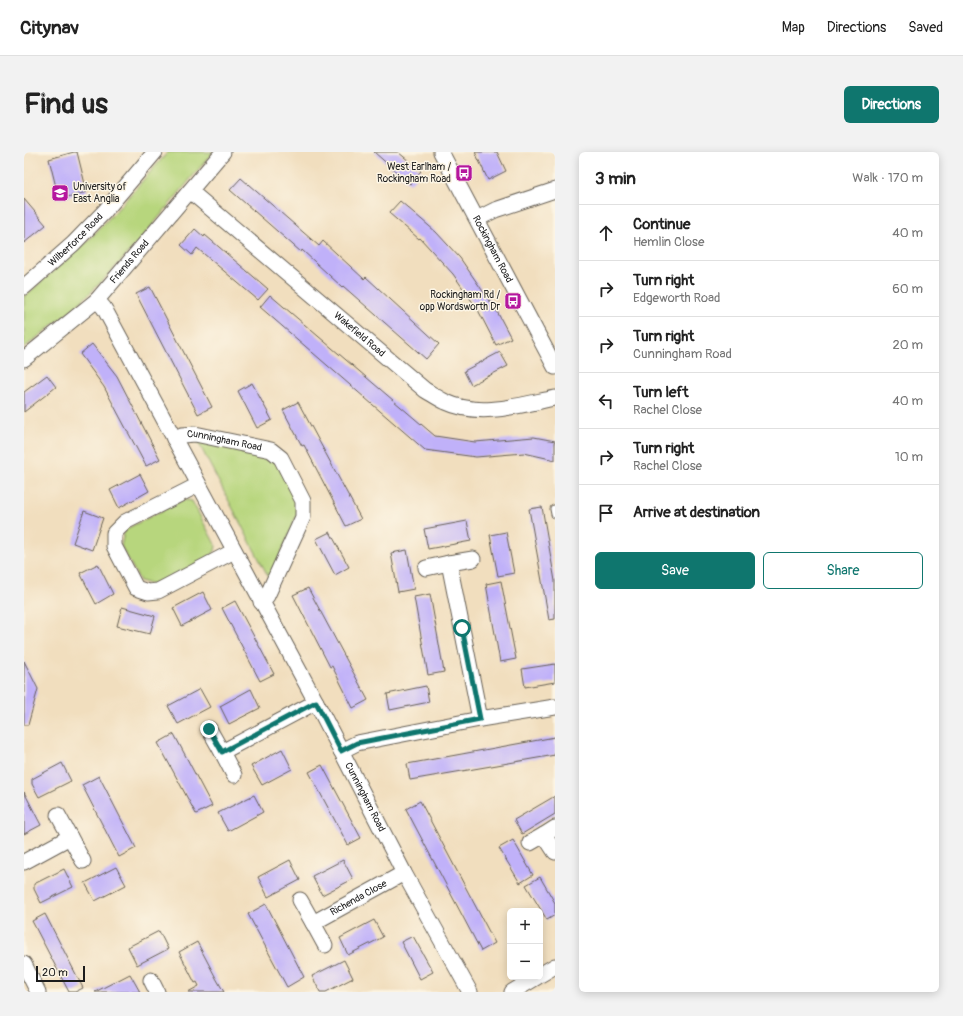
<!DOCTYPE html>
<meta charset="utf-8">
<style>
:root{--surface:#fff;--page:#f2f2f2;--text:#222;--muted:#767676;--line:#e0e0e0;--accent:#0f766e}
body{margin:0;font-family:Pangolin,sans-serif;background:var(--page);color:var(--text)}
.controls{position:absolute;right:12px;bottom:12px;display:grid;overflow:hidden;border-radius:6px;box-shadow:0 2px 10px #0003}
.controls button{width:36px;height:36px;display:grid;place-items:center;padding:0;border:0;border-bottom:1px solid var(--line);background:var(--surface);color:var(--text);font:20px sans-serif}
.scale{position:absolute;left:12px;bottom:10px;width:49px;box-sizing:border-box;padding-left:4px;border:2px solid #1c1c1c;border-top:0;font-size:11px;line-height:14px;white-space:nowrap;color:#1c1c1c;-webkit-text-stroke:3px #fcf5e5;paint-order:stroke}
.stop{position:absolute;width:12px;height:12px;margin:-9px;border:3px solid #0f766e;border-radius:50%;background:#fff}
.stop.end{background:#0f766e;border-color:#fff;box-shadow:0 1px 4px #0008}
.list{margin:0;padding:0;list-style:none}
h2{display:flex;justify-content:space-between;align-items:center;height:52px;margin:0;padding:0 16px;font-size:17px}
h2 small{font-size:13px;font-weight:400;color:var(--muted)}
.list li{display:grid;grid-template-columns:26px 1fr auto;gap:12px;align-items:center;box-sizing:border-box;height:56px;padding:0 16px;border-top:1px solid var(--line)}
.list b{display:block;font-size:15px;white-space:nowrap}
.list p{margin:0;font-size:13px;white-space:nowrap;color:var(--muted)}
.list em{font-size:13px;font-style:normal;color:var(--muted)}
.actions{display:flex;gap:8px;padding:12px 16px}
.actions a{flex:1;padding:9px 0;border:1px solid var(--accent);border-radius:6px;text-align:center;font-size:14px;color:var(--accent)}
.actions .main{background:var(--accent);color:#fff}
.icon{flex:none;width:22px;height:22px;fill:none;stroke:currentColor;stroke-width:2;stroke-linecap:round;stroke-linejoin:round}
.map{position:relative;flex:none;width:531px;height:840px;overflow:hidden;border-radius:6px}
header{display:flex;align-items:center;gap:24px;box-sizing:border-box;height:56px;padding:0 20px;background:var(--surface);border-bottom:1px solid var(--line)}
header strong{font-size:19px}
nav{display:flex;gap:22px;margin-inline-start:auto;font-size:14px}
.intro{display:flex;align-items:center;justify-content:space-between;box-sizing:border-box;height:96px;padding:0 24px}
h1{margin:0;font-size:28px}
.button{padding:10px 18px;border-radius:6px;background:var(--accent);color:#fff;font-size:14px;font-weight:700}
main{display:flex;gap:24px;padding:0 24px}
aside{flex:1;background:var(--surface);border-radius:6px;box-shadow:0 2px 10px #0003}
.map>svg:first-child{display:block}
.green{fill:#b7d67d;stroke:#6a794c}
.building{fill:#c0b1f9}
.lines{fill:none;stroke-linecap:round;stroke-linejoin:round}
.service-casing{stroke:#676055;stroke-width:9}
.minor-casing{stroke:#676055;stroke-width:17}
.service{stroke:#fff;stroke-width:7}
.minor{stroke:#fff;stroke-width:15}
.route{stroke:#0f766e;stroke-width:5}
.labels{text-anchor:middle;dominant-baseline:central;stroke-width:3;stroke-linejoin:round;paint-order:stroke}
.poi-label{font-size:10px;fill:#1c1c1c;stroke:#fcf5e5;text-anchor:end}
.street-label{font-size:10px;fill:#1c1c1c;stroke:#fcf5e5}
</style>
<header>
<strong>Citynav</strong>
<nav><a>Map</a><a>Directions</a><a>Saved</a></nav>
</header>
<div class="intro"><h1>Find us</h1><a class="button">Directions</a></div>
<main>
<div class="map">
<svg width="531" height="840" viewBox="0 0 531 840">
<rect width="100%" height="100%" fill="#fcf5e5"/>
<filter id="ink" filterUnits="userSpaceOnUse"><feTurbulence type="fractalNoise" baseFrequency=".025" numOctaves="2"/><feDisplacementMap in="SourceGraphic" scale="8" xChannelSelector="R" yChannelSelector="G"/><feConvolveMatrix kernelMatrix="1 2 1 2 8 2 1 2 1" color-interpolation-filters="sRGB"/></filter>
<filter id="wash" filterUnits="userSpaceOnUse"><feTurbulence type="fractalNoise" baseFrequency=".012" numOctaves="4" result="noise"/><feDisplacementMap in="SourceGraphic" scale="16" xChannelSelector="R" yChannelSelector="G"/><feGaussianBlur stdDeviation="0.9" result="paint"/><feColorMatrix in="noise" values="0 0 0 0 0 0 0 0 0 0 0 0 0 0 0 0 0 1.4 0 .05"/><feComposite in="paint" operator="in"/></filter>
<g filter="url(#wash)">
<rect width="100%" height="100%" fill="#f1debe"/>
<path class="green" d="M144,0h45c-38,45 -75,93 -117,135 -22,23 -48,41 -72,61v-51l62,-54 29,-31z
M172,286l69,15 10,7 22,41v13l-27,66z
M163,348l5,1 24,45 -1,5 -5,6 -51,26 -6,2 -13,-4 -19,-35 3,-13 4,-5 53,-27z"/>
<g id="blocks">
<path class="building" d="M50,0h3l10,40 -28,7 -10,-40z
M350,0h24l23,19 -11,13z
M451,0h22l9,19 -18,9z
M217,26l78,68 4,-5 41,38 2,-2 73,67 -13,15 -83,-73 -1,1 -40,-37 -1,2 -71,-62z
M0,47l22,26 -22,18z
M376,49l36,31 24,26 31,45 1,-1 19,36 -15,7 -18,-35 -25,-36 -33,-36 -1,1 -30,-26z
M171,77l9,8 1,-2 63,54 -10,11 -61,-52 -5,7 -11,-10z
M126,135l62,120 -14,7 -62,-120z
M246,143l165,141 40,6 59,-5 21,4v19l-31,-7 -48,4 -51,-7 -165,-143z
M68,192l25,32 43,83 -14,7 -42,-79 -24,-33z
M476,200l8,14 -37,19 -7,-14z
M23,223l9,12 -32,25v-20z
M228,231l20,37 -15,8 -19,-37z
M274,250l63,117 -15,7 -42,-81 -2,1 -19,-36z
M116,322l9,17 -30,17 -9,-18z
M518,355l13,74v38l-6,1 -20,-111z
M60,359l19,7 -11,32 -19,-7z
M443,369l4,20 -43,8 -4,-20z
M306,380l19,35 -14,8 -19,-36z
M482,380l8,41 -16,3 -8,-41z
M383,398l7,39 -16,3 -7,-39z
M74,412l15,30 -17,10 -16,-31z
M477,429l15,78 -16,3 -14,-78z
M284,436l60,112 -15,8 -21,-42 -2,1 -37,-72z
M179,440l9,18 -30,16 -9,-18z
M406,442l14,78 -16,3 -14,-78z
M211,449l39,73 -14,7 -38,-73z
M98,455l33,9 -5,18 -33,-8z
M0,509l14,28 -10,36h-4z
M531,512v18l-30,5 -3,-18z
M402,534l3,16 -39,8 -3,-16z
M176,537l10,18 -32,17 -10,-18z
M227,537l9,19 -31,16 -9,-18z
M150,582l38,72 -16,8 -38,-71z
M531,585v18l-145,25 -3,-16z
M258,597l10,20 -30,16 -11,-19z
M38,611l9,18 -32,16 -7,-13v-5z
M298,613l39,73 -13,7 -39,-73z
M75,624l37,72 -17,9 -37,-72z
M0,640l17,33 -17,9z
M230,643l9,17 -35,19 -10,-18z
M531,644v18l-33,20 -8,-14z
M396,649l75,142 -14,8 -75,-142z
M489,688l20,35 -13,8 -21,-35z
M266,708l10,20 -32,17 -10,-20z
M319,708l10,19 -31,16 -10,-19z
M92,715l10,18 -31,16 -10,-18z
M40,717l9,18 -32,16 -7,-14v-5z
M516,725l15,26v12l-8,5 -21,-35z
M242,752l38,73 -17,10 -39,-73z
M21,762l38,74 -8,4h-6l-37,-71z
M350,768l9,17 -35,18 -8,-17z
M135,779l9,18 -31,16 -9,-18z
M389,784l20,36 -13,7 -19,-37z
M173,790l19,36 8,14h-36l11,-6 -2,-4 -2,1 -16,-31z
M320,808l9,18 -27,14h-6l-8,-16z
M106,822l10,18h-45z"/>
</g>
</g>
<g filter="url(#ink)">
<use href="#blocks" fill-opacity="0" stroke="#676055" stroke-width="1"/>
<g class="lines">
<defs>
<path id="service" d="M530,357l1,5"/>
<g id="minor">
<path id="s1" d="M417,0l114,215"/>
<path id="s2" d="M166,39l235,199c7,4 14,9 21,12 34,16 74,3 109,-4"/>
<path d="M453,67l18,-9 60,-20"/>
<path id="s3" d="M0,135l49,-43 31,-32 51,-60"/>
<path id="s4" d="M73,148l7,8 212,394 88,171 66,119"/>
<path id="s5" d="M0,207l73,-59 126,-148"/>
<path id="s6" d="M150,287l8,-4 13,-1 76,16 10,8 22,43v16l-36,79 -6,6"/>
<path d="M174,333l-73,37 -11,11v13l22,42 12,4 10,-1 76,-40"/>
<path d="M449,407l-24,4 31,156"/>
<path d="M402,416l23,-5"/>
<path d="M185,577l13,23"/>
<path d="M317,599l16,-8 123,-24 75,-12"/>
<path d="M210,623l-12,-23 94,-50"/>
<path d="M34,663l12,22"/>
<path d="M531,676l-11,7 11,17"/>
<path d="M506,691l14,-8"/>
<path d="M0,710l46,-25 13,24"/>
<path d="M276,748l13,23"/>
<path id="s7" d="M301,793l-12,-22 91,-50"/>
<path d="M0,812l14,28"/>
<path d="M516,823l15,-9"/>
<path d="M127,828l6,12"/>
<path d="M488,840l25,-15"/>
</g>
</defs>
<use href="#service" class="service-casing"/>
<use href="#minor" class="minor-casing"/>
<use href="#service" class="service"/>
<use href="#minor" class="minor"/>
</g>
</g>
<g class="lines" filter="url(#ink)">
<path class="route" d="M185,577l13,23 94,-50 25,49 16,-8 123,-24 -18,-91"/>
</g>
<defs>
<symbol id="bus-square" viewBox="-11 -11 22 22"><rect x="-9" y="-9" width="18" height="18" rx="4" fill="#b5179e" stroke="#fcf5e5"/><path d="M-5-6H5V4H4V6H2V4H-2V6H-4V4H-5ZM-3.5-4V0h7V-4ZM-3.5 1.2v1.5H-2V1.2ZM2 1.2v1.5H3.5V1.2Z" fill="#fff"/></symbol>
<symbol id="university-square" viewBox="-11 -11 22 22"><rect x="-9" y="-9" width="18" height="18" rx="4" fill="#b5179e" stroke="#fcf5e5"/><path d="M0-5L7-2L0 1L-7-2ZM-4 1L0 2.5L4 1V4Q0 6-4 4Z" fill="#fff"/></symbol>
</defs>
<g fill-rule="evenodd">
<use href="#bus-square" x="430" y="11" width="20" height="20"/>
<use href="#university-square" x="26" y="31" width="20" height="20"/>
<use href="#bus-square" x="479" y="139" width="20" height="20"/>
</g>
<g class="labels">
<g class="poi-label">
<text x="427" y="15">West Earlham /<tspan x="427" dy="12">Rockingham Road</tspan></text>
<text x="49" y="35" text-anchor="start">University of<tspan x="49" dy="12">East Anglia</tspan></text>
<text x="476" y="143">Rockingham Rd /<tspan x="476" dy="12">opp Wordsworth Dr</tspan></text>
</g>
<g class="street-label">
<text stroke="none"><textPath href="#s3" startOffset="70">Wilberforce Road</textPath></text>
<text stroke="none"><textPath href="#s1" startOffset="110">Rockingham Road</textPath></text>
<text stroke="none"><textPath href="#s5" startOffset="144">Friends Road</textPath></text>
<text stroke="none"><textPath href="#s2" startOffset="222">Wakefield Road</textPath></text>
<text stroke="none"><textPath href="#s6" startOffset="52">Cunningham Road</textPath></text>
<text stroke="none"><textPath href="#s4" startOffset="565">Cunningham Road</textPath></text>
<text stroke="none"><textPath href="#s7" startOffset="77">Richenda Close</textPath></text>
</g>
</g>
</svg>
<div class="controls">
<button>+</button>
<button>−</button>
</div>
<div class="scale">20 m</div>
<div class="stop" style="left:438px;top:476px"></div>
<div class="stop end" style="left:185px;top:577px"></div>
</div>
<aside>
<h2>3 min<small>Walk · 170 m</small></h2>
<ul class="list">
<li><svg class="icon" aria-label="ahead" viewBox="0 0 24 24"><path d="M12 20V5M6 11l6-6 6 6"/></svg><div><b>Continue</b><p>Hemlin Close</p></div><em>40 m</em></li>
<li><svg class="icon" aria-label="right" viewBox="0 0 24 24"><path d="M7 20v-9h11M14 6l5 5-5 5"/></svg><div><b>Turn right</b><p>Edgeworth Road</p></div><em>60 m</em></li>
<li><svg class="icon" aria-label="right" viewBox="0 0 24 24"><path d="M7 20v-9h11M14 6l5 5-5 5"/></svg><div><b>Turn right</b><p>Cunningham Road</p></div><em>20 m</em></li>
<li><svg class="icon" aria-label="left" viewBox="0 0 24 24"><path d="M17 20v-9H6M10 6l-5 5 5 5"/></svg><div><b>Turn left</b><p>Rachel Close</p></div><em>40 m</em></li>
<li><svg class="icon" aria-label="right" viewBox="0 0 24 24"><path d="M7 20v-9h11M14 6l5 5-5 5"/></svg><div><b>Turn right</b><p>Rachel Close</p></div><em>10 m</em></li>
<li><svg class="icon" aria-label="arrive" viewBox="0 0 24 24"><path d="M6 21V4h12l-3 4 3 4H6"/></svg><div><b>Arrive at destination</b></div></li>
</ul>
<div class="actions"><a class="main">Save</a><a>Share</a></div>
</aside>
</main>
